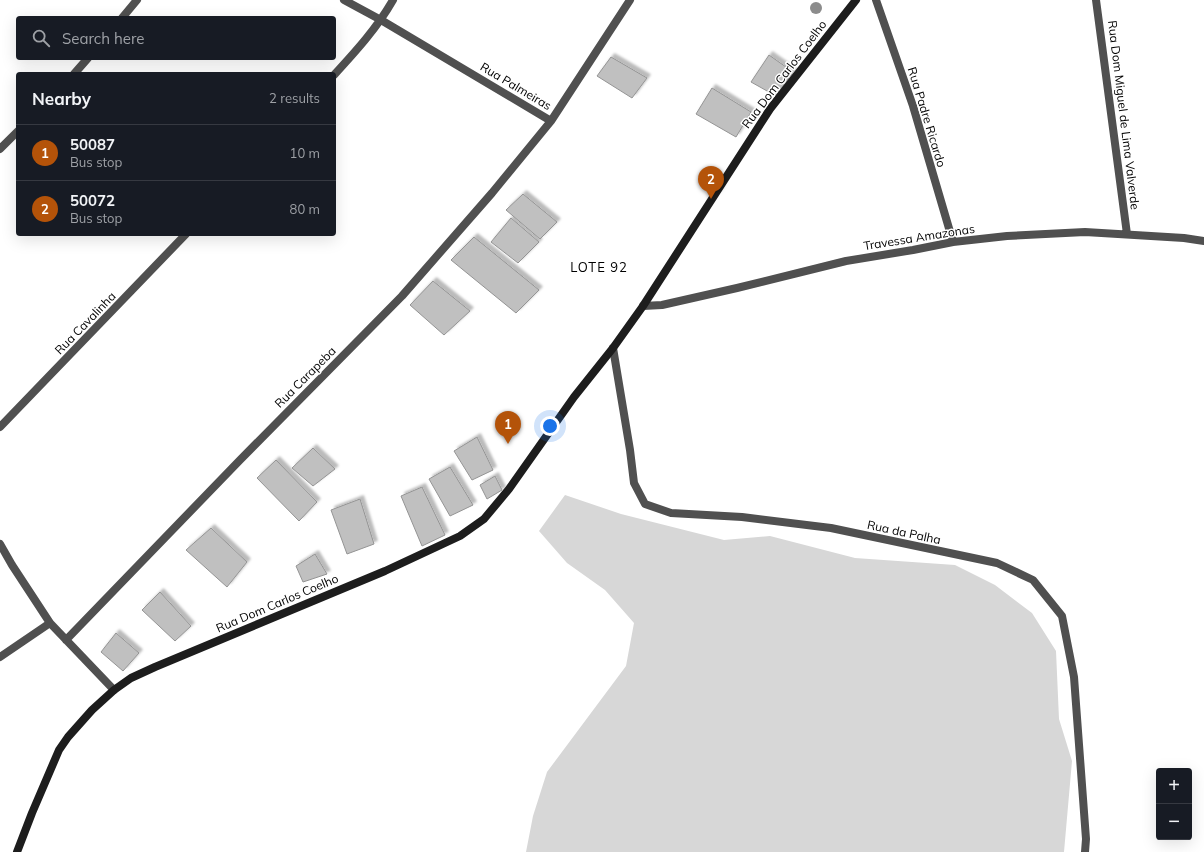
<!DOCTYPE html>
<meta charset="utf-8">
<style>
:root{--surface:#171b24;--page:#242831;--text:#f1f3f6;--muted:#9ea1a6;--line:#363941;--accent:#b45309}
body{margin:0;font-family:Mulish,sans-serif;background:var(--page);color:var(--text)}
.controls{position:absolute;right:12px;bottom:12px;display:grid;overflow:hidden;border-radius:4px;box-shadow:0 4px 16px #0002}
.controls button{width:36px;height:36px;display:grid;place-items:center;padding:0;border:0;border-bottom:1px solid var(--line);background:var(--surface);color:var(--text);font:20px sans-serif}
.you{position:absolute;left:550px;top:426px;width:14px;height:14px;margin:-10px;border:3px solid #fff;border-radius:50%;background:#1a73e8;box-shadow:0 0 0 6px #1a73e833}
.badge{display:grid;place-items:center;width:26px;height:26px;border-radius:50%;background:var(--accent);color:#fff;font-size:13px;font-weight:700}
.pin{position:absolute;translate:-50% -33px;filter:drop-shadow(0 1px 2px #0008)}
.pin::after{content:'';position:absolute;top:21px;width:14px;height:12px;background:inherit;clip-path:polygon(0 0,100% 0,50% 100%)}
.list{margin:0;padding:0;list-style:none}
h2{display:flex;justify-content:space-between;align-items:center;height:52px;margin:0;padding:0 16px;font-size:17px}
h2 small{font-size:13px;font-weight:400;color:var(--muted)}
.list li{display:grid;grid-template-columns:26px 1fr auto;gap:12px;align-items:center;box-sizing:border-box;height:56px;padding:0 16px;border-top:1px solid var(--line)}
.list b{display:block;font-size:15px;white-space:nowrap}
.list p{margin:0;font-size:13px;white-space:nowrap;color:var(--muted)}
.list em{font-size:13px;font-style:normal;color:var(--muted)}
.icon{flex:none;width:22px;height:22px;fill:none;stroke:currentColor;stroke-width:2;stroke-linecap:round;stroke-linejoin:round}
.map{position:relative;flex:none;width:1204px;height:852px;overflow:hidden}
.search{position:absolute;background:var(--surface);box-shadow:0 4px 16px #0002;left:16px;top:16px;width:320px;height:44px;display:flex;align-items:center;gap:10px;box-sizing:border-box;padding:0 14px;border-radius:4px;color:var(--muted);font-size:15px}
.panel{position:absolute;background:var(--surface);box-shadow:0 4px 16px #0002;left:16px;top:72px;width:320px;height:164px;border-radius:4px}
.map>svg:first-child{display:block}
.green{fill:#d7d7d7}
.building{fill:#c0c0c0;stroke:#949494;filter:url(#shadow)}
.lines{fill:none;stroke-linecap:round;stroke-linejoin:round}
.street{stroke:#505050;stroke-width:8}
.secondary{stroke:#1d1d1d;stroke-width:8}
.tree{fill:#8c8c8c}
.labels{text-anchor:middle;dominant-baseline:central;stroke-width:3;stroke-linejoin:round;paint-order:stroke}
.street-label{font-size:12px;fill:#000;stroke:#fff}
.neighbourhood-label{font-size:13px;letter-spacing:1px;fill:#000;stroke:#fff}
</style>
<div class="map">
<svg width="1204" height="852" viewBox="0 0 1204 852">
<defs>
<filter id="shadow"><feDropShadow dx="3.5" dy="-3.5" stdDeviation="1" flood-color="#0004"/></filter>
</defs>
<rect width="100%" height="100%" fill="#fff"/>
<path class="green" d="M565,495l56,19 103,26 46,-4 85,22 100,7 40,20 37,28 24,38 3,68 13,42 -8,91h-538l7,-36 14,-44 79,-106 8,-43 -29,-33 -38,-27 -28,-32z"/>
<path class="building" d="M769,55l24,17 -17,24 -25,-14z
M611,57l36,21 -15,20 -35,-22z
M712,88l39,24 -15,25 -40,-23z
M523,194l34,28 -17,17 -34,-29z
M511,218l28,24 -21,21 -27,-21z
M474,237l65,53 -23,23 -65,-53z
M433,281l37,30 -26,24 -34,-30z
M477,437l16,33 -21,10 -18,-29z
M313,448l22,21 -22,17 -21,-18z
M276,460l41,42 -18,19 -42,-43z
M450,467l23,38 -23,11 -21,-37z
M495,476l7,14 -15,9 -7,-14z
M422,487l23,48 -23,11 -21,-50z
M360,499l14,45 -27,10 -16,-44z
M211,528l36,34 -20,25 -41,-37z
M315,554l12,20 -24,8 -7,-16z
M160,592l31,34 -16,15 -33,-31z
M116,633l23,20 -16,18 -22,-19z"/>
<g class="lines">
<path class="street" d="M344,0l37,20 170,101 79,-121
M876,0l37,106 40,136
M1096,0l31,234
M122,18l15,-18
M74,74l14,-16
M334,75c22,-24 43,-47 59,-75
M0,149l18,-18
M643,306l19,-1 75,-17 109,-27 67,-11 40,-8 54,-6 78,-4 99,6 20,3
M613,348l17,102 4,33 11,21 26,9 71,4 89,11 166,35 36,17 29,36 12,61 12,162 -1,13
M0,427l186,-193
M0,544l12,21 38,58 64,67
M66,640l174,-180 162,-164 90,-103 59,-72
M0,657l50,-34"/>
<path class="secondary" d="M17,852l15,-39 27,-63 9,-13 24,-27 22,-20 17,-12 24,-11 230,-96 75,-35 24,-17 25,-30 65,-92 39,-49 30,-42 127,-197 86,-109"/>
</g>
<circle class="tree" cx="816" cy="8" r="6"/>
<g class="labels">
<g class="street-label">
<text transform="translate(784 74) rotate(-53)">Rua Dom Carlos Coelho</text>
<text transform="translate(516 86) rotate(31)">Rua Palmeiras</text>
<text transform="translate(1124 115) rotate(83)">Rua Dom Miguel de Lima Valverde</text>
<text transform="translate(927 117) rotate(73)">Rua Padre Ricardo</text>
<text transform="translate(919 237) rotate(-9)">Travessa Amazonas</text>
<text transform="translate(85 323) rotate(-46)">Rua Cavalinha</text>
<text transform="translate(305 377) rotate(-45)">Rua Carapeba</text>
<text transform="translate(904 532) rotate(12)">Rua da Palha</text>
<text transform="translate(277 603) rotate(-23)">Rua Dom Carlos Coelho</text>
</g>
<g class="neighbourhood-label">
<text x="599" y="267">LOTE 92</text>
</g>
</g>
</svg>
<div class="controls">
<button>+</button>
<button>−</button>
</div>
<div class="you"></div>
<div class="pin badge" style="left:508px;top:444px">1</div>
<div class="pin badge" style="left:711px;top:199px">2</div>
<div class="search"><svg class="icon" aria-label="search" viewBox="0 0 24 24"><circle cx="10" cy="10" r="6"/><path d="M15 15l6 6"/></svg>Search here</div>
<section class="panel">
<h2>Nearby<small>2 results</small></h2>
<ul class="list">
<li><span class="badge">1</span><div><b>50087</b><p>Bus stop</p></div><em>10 m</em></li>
<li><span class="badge">2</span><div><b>50072</b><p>Bus stop</p></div><em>80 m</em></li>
</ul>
</section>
</div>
